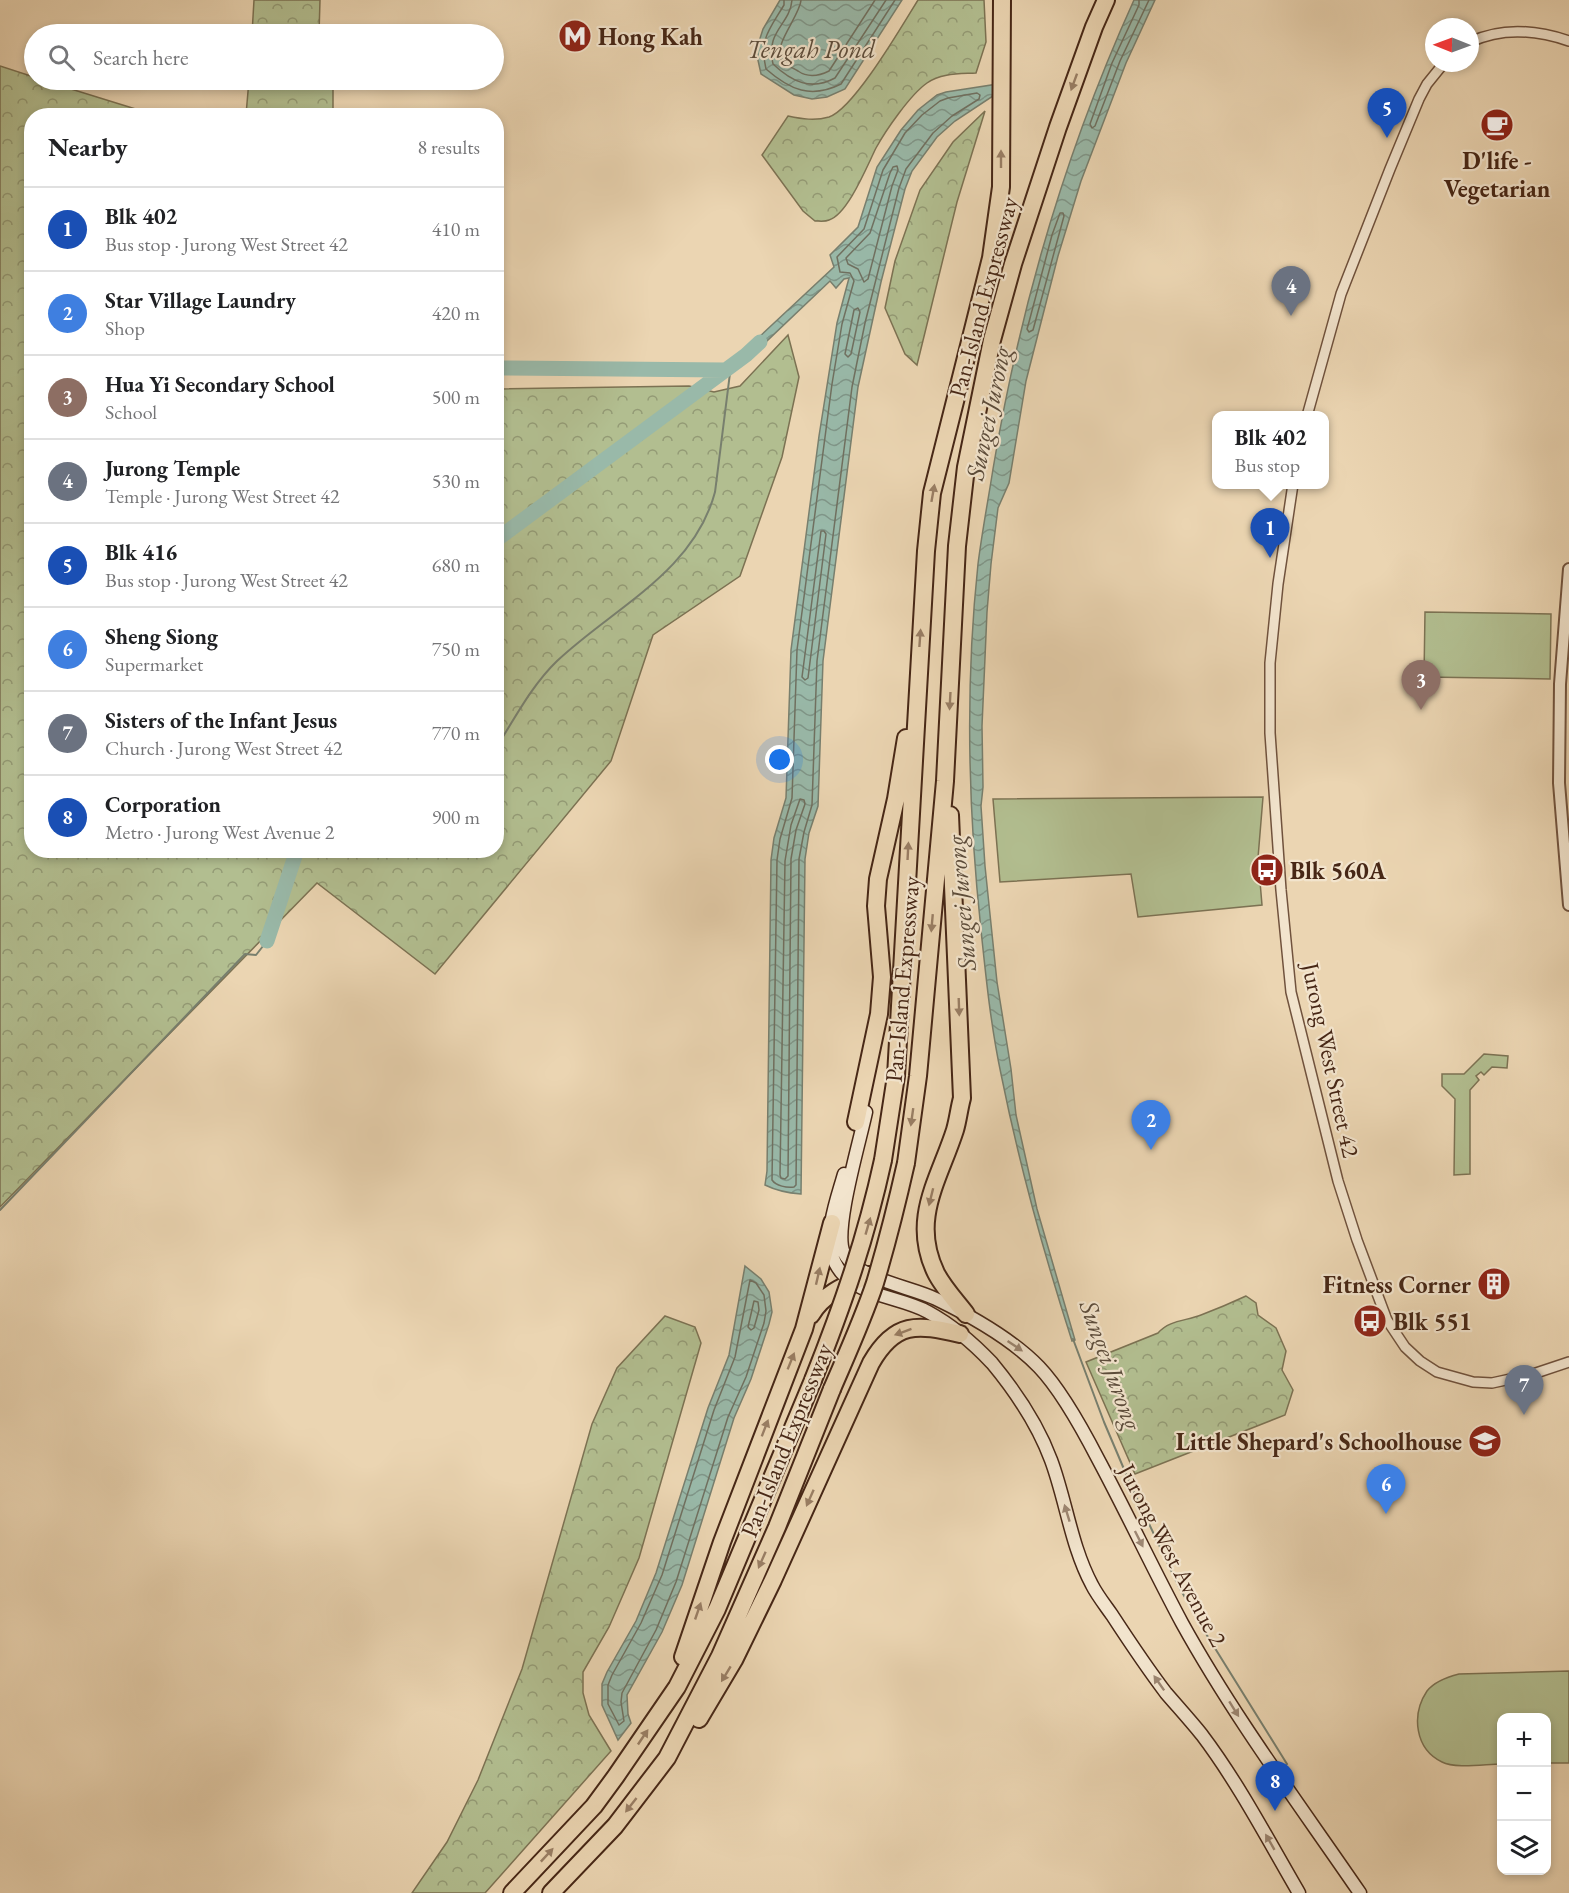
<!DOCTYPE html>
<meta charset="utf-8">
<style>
:root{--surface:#fff;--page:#f6f6f6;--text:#202124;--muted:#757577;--line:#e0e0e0;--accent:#0f766e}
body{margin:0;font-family:"EB Garamond",serif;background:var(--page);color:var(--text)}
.controls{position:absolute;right:18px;bottom:18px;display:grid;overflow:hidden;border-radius:12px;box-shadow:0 3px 9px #0003}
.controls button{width:54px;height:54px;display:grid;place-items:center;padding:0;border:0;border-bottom:2px solid var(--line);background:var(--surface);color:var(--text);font:30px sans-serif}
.compass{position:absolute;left:1425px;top:18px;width:54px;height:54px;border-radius:50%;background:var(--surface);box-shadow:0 3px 9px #0003;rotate:271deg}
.you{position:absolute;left:780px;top:760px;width:21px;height:21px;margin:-15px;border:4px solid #fff;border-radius:50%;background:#1a73e8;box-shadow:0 0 0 9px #1a73e833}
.badge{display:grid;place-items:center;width:39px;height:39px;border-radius:50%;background:var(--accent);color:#fff;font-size:20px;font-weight:700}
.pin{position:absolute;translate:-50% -50px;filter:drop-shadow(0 2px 3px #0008)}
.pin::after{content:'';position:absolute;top:32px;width:21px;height:18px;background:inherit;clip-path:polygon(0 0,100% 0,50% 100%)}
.popup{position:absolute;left:1212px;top:411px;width:117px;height:78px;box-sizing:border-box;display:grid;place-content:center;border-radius:12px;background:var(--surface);filter:drop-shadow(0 2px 4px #0005);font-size:20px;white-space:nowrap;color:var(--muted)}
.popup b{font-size:22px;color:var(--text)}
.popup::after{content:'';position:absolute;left:50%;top:100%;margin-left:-12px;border:12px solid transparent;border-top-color:var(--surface)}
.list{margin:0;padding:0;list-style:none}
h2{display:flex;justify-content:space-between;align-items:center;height:78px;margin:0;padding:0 24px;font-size:26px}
h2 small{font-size:20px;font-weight:400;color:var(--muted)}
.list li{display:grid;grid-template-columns:39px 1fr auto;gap:18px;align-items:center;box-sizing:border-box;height:84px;padding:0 24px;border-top:2px solid var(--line)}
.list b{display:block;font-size:22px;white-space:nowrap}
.list p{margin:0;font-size:20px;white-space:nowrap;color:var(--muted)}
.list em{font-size:20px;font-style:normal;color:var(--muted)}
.icon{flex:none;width:33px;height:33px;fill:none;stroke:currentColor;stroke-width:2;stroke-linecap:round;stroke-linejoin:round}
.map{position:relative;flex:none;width:1569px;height:1893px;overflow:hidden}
.search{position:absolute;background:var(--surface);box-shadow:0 3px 9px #0003;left:24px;top:24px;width:480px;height:66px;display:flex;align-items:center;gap:15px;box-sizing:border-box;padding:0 21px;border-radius:33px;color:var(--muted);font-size:22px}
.panel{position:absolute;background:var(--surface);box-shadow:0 3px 9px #0003;left:24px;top:108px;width:480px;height:750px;border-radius:24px}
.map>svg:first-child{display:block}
.grass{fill:#b2be90;stroke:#7c7253;stroke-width:1.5}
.forest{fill:url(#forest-crowns);stroke:#7c7253;stroke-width:1.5}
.water{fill:url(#water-waves);stroke:#787f6e;stroke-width:1.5}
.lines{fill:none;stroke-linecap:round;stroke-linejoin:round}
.shore{stroke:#707060;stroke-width:1.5}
.stream{stroke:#787f6e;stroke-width:2}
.river{stroke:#99b9a9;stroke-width:15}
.minor-casing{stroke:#70523d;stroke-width:12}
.tertiary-casing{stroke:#70523d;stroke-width:14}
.secondary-casing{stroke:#472716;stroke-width:15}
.motorway-casing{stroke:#472716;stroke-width:20}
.minor{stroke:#f2e4cd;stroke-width:9}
.tertiary{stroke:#f2e4cd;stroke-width:10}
.secondary{stroke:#f2e4cd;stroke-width:12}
.motorway{stroke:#ebd5b2;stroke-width:16}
.motorway-bridge-casing{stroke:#472716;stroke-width:20;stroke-linecap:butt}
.motorway-bridge{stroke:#ebd5b2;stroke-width:16}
.oneway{fill:#997e64}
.oneway2{fill:#9c8672}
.labels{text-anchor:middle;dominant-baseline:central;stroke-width:4.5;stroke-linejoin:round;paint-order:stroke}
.poi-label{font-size:24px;font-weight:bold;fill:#472716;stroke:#f2e4cd;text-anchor:start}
.street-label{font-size:24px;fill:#472716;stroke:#f2e4cd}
.water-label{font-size:26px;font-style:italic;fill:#5c4c3b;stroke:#f2e4cd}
</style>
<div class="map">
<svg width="1569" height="1893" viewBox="0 0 1569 1893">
<defs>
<pattern id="forest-crowns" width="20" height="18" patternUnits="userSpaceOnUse" patternTransform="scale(1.5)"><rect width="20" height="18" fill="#b2be90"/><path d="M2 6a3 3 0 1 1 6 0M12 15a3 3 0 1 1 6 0" fill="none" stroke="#939a75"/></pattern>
<pattern id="water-waves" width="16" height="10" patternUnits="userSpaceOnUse" patternTransform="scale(1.5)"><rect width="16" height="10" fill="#99b9a9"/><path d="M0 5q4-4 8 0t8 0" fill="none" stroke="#7f9689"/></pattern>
</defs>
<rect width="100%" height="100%" fill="#ebd5b2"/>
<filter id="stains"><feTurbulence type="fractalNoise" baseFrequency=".00333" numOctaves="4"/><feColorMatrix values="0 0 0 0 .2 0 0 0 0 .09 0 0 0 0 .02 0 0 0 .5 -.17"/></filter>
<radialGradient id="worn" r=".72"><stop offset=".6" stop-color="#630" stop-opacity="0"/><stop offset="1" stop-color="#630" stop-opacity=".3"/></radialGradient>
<path class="grass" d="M1425,612l126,2 -1,65 -126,-2z
M1263,797l-5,61 4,47 -124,12 -7,-43 -131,8 -7,-83z
M1484,1054l24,2 -1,12 -15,-1 -8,8 -3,-3 -5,4 3,4 -9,10v84l-16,1 1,-76 -13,-13v-12h22z
M1569,1671v92h-22l-1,-45h-44l-1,46c-15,0 -46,5 -59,-2 -27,-13 -31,-47 -15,-71 8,-10 20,-14 32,-17z"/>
<path class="forest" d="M254,0h66l-1,34h-67z
M918,0h66l2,42 -10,31c-17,1 -35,0 -49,10 -17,12 -41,47 -51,65 -9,18 -28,66 -47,72 -4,2 -10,1 -14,1l-12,-10 -41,-56 26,-39c14,3 27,5 41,1 25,-8 74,-93 89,-117z
M0,66l34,11v3h8l113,35 -123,1v734h464l1,-461 192,-3 25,6 26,-6 48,-51 11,42 -17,80 -42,119 -87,59 -42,126 -176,213 -118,-91 -317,324z
M249,80h84v35h-87z
M985,111l-28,91 -40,163 -12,-11 -20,-46 10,-47 25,-71 33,-48z
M1246,1296l10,7 2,12 18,13 10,23 -4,19 11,20 -8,25 -150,59 -49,-112 72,-29c11,-13 28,-12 43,-18 16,-6 30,-12 45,-19z
M665,1316l30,11 6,16 -62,215 -30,69 -26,45v21l6,22 22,36 -126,142h-73l35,-51 31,-62 44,-111 70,-245 25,-56z"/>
<path class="water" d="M780,0h122l-57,89 -18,8 -15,2 -18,-4 -33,-21 -5,-23 7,-22z
M1134,0h21l-29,63 -45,118 -23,75 -32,125 -17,102 -11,25 -7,56 -4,48 -5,114 1,61 -2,19 4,60 12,116 14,87 5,46 21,94 38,131 -3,1c-28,-87 -53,-177 -71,-267 -10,-47 -15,-96 -20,-144 -13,-121 -16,-244 -3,-366 4,-32 10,-63 15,-95 27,-163 73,-319 141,-469z
M998,84l-2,10 -41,27 -18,16 -25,34 -7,18 -24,93 -23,105 -35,274 -5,145 -9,27 -4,26 -4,335c-13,-1 -24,-3 -36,-9l2,-14 4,-311 3,-22 12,-40 5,-148 28,-214 18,-113 12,-45 -5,1 -8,9 -6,-7 -81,77 -7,-5 92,-86 -4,-12 28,-28 19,-60 24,-37 17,-20 19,-15 9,-3z
M745,1266l16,13 8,13 3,20 -3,12 -18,55 -17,39 -52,167 -20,47 -35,63 1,19 3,9 -13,17 -16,-35v-21l5,-12 29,-51 20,-48 52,-165 21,-53z"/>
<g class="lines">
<path class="shore" d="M784,0v5c-15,25 -25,34 -18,64 24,21 45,30 75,15l54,-84
M792,0c-2,25 -27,31 -19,64 19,18 38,27 62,14l51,-78
M801,0c-1,16 -30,47 -19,61 4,4 11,7 16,10 10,7 21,5 31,0l46,-71
M1139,0v5l-27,58 -22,61 2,4 3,-2 25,-65 29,-61
M977,93l3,2 -1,4 -27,17 -19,17 -27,36 -7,19 -34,135 -13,64 -35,274 -5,144 -8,27 -5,27 -3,326 -2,2c-7,1 -18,-1 -22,-7l5,-320 3,-21 12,-41 5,-148 35,-266 10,-60 12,-43 -4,-8 -10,-1 -3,-15 27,-28 19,-59 22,-37 17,-18 18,-14 8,-3z
M897,166l1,4 -6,16 -24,93 -4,3 -6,-13 -10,-5 -2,-6 24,-25 20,-60 3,-6z
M1060,213h3l1,3 -31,114 -4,2 -2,-3 2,-7 23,-87z
M858,308l2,4 -9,42 -3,3 -3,-3 9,-44z
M821,531h3l2,3 -18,144 -3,2 -3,-3z
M800,799l4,1 1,4 -9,26 -5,29 -3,317 -3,3 -4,-1 -1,-3 5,-314 6,-36z
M750,1280l6,3 8,12 2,16 -2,12 -18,54 -18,40 -52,165 -20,48 -34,63 -1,9 3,19 -5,4 -11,-21v-19l4,-10 29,-52 21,-48 52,-165 21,-53z
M754,1301l4,1 1,8 -5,18 -3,2 -3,-3z"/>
<path class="stream" d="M496,748c19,-30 36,-63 61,-87 56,-53 137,-89 158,-169l16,-127
M0,1210l245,-256 11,1 11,-14
M1073,1339l31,83 28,66 47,99 29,50 79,127"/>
<path class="river" d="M498,368l227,2
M496,540l250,-185 14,-13
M267,941l30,-91"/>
<defs>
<path id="minor" d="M1470,42c32,-15 67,-12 99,-1
M1307,416l34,-122 49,-125 29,-70 8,-15 17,-21
M1293,484l-15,100 -8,79v70l11,157 10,102 47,189 19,59 30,80 18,27 15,14 17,11 36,10 19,1 41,-9 36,-12"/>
<path id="tertiary" d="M1569,569l-9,115 -1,99 10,122"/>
<path id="secondary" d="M866,1112c-6,29 -33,119 -22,141 14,27 66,33 92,46 35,17 76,40 103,68 23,24 44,63 59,92 29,54 55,110 84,164 52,94 117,181 178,270
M844,1174c-7,25 -20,58 -11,84 14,39 65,37 95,54 24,13 46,32 64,51 24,29 46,62 59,97 15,40 20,86 41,125 5,10 13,20 20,30 17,26 35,53 54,78 12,14 24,27 36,42 37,49 66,105 97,158"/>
<path id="motorway" d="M950,815l12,283c-3,11 -4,22 -7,32 -16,50 -45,89 -19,143 7,14 20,28 30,41
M856,1122l23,-108 3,-37 -6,-71 2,-27 18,-80 10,-61
M883,1160l13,-84 30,-525 6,-58 59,-235 10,-71 1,-187
M906,1163l12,-87 27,-295 12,-235 9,-79 26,-127 21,-76 45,-137 36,-100 12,-27
M811,1315c12,-22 37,-31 58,-40
M683,1657l39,-115 82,-213 28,-106
M699,1719l35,-59 39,-80 98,-217c24,-42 46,-39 89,-29
M512,1893l82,-87 22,-30 61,-89 40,-78 96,-229
M551,1893l64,-67 52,-68 53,-102 57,-129 55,-138"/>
</defs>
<use href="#minor" class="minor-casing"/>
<use href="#tertiary" class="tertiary-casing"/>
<use href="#secondary" class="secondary-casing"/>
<use href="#motorway" class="motorway-casing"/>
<use href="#minor" class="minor"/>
<use href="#tertiary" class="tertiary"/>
<use href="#secondary" class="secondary"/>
<use href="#motorway" class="motorway"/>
<defs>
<path id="motorway-bridge" d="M813,1380c30,-75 53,-142 70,-220
M832,1389c15,-35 31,-70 43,-106 12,-40 22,-80 31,-120"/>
</defs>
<use href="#motorway-bridge" class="motorway-bridge-casing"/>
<use href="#motorway-bridge" class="motorway-bridge"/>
</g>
<defs><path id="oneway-solid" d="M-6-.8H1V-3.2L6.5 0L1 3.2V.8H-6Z" transform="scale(1.5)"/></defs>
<g class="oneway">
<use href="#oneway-solid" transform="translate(1074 82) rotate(110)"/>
<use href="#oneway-solid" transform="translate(1001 159) rotate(-90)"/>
<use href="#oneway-solid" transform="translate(933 493) rotate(-80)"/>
<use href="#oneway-solid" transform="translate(920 638) rotate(-86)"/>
<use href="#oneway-solid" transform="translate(950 701) rotate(93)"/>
<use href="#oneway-solid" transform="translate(908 851) rotate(-87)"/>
<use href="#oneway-solid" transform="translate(932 923) rotate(95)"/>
<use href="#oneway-solid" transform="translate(959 1007) rotate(88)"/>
<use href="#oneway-solid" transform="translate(912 1117) rotate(98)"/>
<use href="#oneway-solid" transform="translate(931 1197) rotate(104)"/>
<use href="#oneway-solid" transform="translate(868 1226) rotate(-74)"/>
<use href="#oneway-solid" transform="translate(818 1276) rotate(-77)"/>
<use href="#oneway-solid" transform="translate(903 1332) rotate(160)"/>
<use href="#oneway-solid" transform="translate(791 1361) rotate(-68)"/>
<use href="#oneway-solid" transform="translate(765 1428) rotate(-69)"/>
<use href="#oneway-solid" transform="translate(810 1498) rotate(114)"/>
<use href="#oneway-solid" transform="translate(762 1560) rotate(114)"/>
<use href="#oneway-solid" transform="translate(698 1611) rotate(-71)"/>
<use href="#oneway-solid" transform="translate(726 1674) rotate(121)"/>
<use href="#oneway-solid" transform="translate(643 1737) rotate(-56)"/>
<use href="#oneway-solid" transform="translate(631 1805) rotate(128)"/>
<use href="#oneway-solid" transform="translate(547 1855) rotate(-47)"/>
</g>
<g class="oneway2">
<use href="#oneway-solid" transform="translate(1015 1346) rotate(34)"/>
<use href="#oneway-solid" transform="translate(1067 1513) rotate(-107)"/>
<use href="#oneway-solid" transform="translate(1139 1539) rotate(63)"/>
<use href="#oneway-solid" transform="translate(1159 1683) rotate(-125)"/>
<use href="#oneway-solid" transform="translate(1234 1709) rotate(58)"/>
<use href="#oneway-solid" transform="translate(1270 1842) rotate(-120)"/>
</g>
<defs>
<symbol id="metro-disc" viewBox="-11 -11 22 22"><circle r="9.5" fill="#8f2418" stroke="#f2e4cd"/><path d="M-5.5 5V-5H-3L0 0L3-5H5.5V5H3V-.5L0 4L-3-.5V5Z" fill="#fff"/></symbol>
<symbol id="cafe-disc" viewBox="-11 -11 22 22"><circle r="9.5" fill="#8f2418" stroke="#f2e4cd"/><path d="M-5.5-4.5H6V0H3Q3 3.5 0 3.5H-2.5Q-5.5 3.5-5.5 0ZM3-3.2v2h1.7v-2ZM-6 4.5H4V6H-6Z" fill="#fff"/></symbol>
<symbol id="bus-disc" viewBox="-11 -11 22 22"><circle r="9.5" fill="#8f2418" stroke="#f2e4cd"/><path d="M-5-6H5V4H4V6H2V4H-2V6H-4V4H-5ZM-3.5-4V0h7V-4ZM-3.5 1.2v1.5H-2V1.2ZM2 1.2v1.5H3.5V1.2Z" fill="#fff"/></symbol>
<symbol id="building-disc" viewBox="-11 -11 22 22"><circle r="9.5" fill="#8f2418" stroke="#f2e4cd"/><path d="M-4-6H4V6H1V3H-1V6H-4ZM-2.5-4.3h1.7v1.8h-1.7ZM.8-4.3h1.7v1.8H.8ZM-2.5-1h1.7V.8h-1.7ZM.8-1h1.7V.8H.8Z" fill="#fff"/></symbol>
<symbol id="school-disc" viewBox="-11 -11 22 22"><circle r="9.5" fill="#8f2418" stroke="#f2e4cd"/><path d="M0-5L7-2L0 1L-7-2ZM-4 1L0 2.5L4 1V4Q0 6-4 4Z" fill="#fff"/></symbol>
</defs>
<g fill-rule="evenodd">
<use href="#metro-disc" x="556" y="17" width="38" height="38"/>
<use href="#cafe-disc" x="1478" y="106" width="38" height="38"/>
<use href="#bus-disc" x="1248" y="851" width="38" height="38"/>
<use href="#building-disc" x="1475" y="1265" width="38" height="38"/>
<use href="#bus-disc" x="1351" y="1302" width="38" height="38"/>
<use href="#school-disc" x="1466" y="1422" width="38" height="38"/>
</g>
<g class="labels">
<g class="poi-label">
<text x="598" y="36">Hong Kah</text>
<text x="1497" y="160" text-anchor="middle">D'life -<tspan x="1497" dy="28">Vegetarian</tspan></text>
<text x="1290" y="870">Blk 560A</text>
<text x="1471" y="1284" text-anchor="end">Fitness Corner</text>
<text x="1393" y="1321">Blk 551</text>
<text x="1462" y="1441" text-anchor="end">Little Shepard's Schoolhouse</text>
</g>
<g class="street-label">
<text transform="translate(983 297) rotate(-75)">Pan-Island Expressway</text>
<text transform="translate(902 979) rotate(-85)">Pan-Island Expressway</text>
<text transform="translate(1331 1060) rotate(78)">Jurong West Street 42</text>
<text transform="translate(786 1440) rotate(-68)">Pan-Island Expressway</text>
<text transform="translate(1173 1555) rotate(62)">Jurong West Avenue 2</text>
</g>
<g class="water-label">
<text x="811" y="49">Tengah Pond</text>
<text transform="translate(988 413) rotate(-78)">Sungei Jurong</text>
<text transform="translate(961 903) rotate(-95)">Sungei Jurong</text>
<text transform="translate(1111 1365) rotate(70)">Sungei Jurong</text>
</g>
</g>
<rect width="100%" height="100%" filter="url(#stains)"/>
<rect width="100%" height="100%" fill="url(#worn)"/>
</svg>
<div class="controls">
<button>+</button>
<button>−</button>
<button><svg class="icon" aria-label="layers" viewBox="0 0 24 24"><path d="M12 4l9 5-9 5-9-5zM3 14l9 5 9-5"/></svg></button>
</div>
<svg class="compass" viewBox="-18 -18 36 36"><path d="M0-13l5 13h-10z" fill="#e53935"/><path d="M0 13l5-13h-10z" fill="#757577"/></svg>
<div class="you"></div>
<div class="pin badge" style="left:1270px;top:558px;background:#1a4fb4">1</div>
<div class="popup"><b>Blk 402</b>Bus stop</div>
<div class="pin badge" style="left:1151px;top:1150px;background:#3f7fe0">2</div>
<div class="pin badge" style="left:1421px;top:710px;background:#8d6e63">3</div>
<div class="pin badge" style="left:1291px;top:316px;background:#6b7280">4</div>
<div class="pin badge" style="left:1387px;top:138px;background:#1a4fb4">5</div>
<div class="pin badge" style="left:1386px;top:1514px;background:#3f7fe0">6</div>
<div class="pin badge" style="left:1524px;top:1415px;background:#6b7280">7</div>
<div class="pin badge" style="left:1275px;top:1811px;background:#1a4fb4">8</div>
<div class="search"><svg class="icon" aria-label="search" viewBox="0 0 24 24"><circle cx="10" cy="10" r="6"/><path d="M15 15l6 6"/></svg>Search here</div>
<section class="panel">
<h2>Nearby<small>8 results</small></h2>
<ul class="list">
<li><span class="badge" style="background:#1a4fb4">1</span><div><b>Blk 402</b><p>Bus stop · Jurong West Street 42</p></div><em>410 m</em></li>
<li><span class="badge" style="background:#3f7fe0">2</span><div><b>Star Village Laundry</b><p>Shop</p></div><em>420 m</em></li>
<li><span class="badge" style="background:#8d6e63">3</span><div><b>Hua Yi Secondary School</b><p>School</p></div><em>500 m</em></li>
<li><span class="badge" style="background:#6b7280">4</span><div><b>Jurong Temple</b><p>Temple · Jurong West Street 42</p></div><em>530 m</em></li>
<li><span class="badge" style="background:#1a4fb4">5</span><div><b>Blk 416</b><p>Bus stop · Jurong West Street 42</p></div><em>680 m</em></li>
<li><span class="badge" style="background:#3f7fe0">6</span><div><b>Sheng Siong</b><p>Supermarket</p></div><em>750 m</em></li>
<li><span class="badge" style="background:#6b7280">7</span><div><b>Sisters of the Infant Jesus</b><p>Church · Jurong West Street 42</p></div><em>770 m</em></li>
<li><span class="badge" style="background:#1a4fb4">8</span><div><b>Corporation</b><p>Metro · Jurong West Avenue 2</p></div><em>900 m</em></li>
</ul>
</section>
</div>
